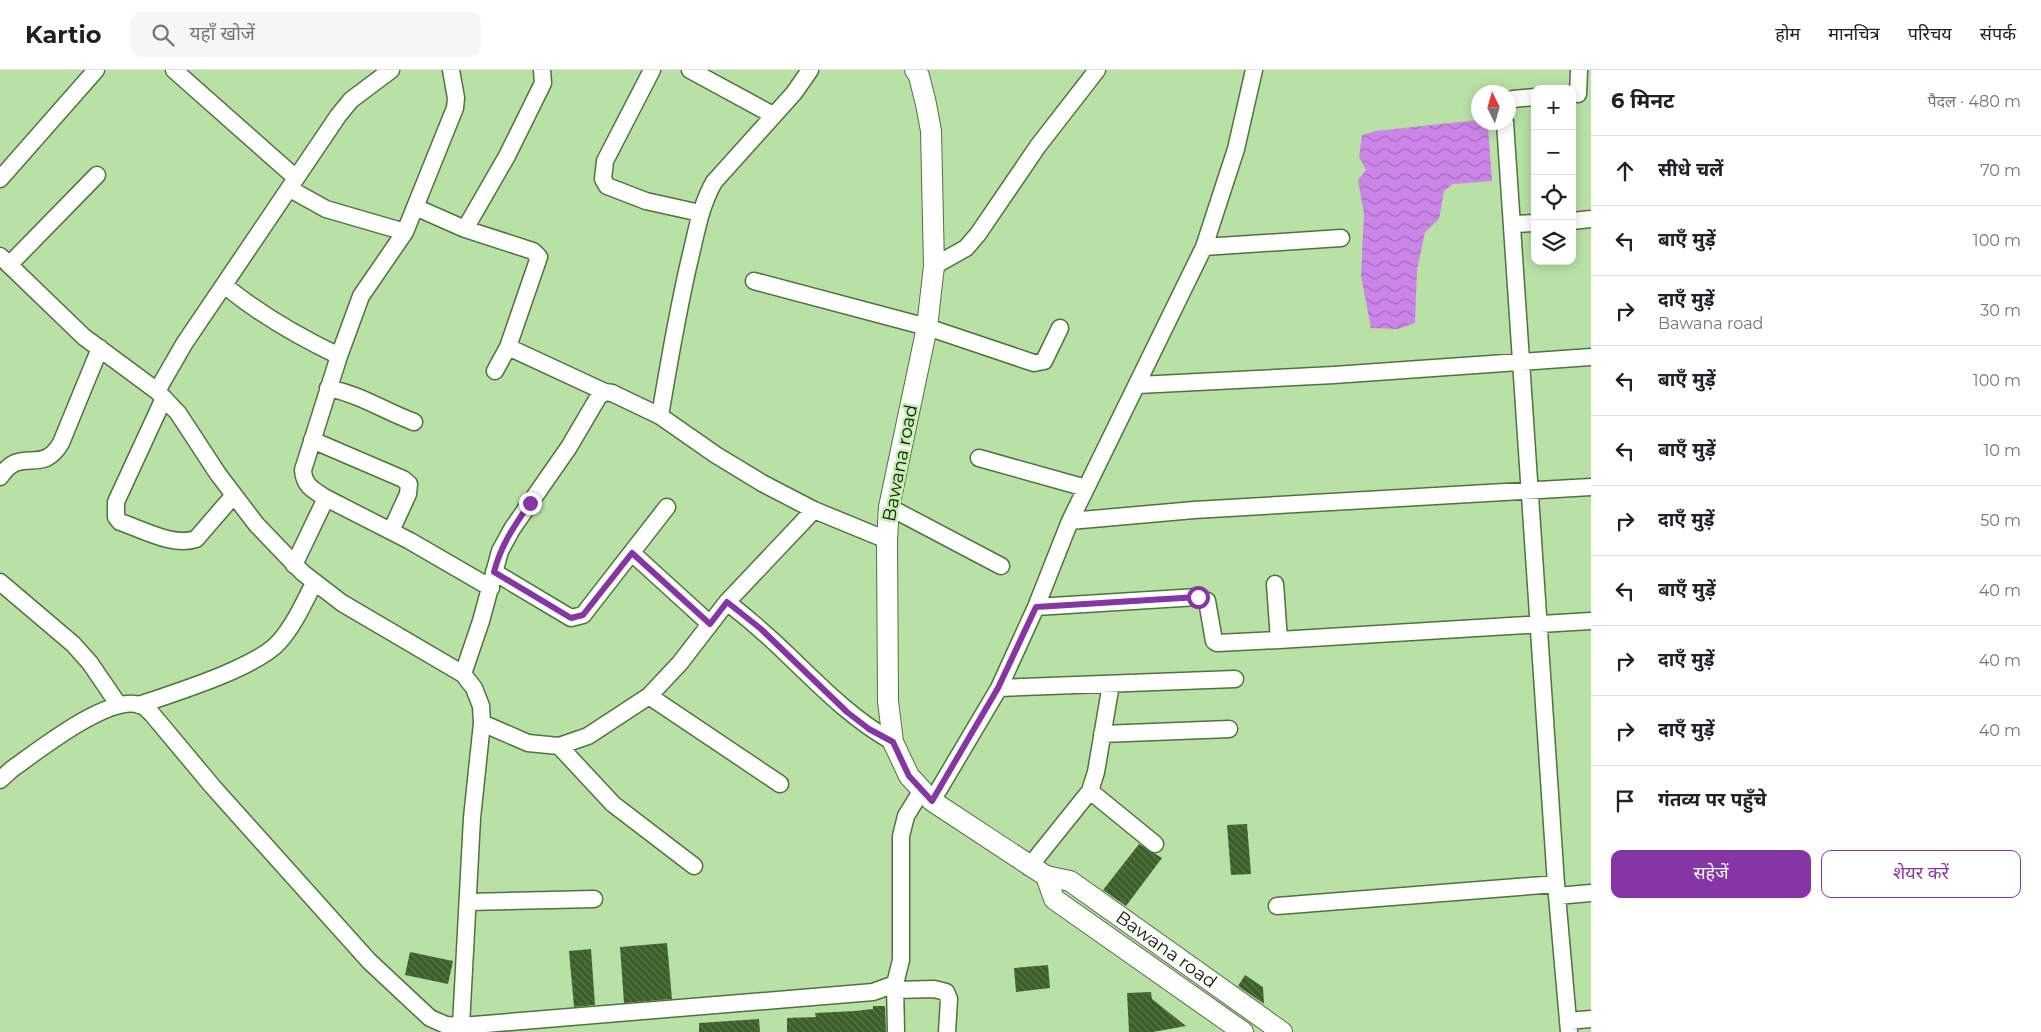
<!DOCTYPE html>
<html lang="hi">
<meta charset="utf-8">
<style>
:root{--surface:#fff;--page:#f6f6f6;--text:#202124;--muted:#757577;--line:#e0e0e0;--accent:#8635a4}
body{margin:0;font-family:Montserrat,"Noto Sans Devanagari",sans-serif;background:var(--page);color:var(--text)}
.controls{position:absolute;right:15px;top:15px;display:grid;overflow:hidden;border-radius:10px;box-shadow:0 2px 12px #0003}
.controls button{width:45px;height:45px;display:grid;place-items:center;padding:0;border:0;border-bottom:1px solid var(--line);background:var(--surface);color:var(--text);font:25px sans-serif}
.compass{position:absolute;left:1471px;top:15px;width:45px;height:45px;border-radius:50%;background:var(--surface);box-shadow:0 2px 12px #0003;rotate:355deg}
.stop{position:absolute;width:15px;height:15px;margin:-11px;border:4px solid #8635a4;border-radius:50%;background:#fff}
.stop.end{background:#8635a4;border-color:#fff;box-shadow:0 1px 5px #0008}
.list{margin:0;padding:0;list-style:none}
h2{display:flex;justify-content:space-between;align-items:center;height:65px;margin:0;padding:0 20px;font-size:21px}
h2 small{font-size:16px;font-weight:400;color:var(--muted)}
.list li{display:grid;grid-template-columns:32px 1fr auto;gap:15px;align-items:center;box-sizing:border-box;height:70px;padding:0 20px;border-top:1px solid var(--line)}
.list b{display:block;font-size:19px;white-space:nowrap}
.list p{margin:0;font-size:16px;white-space:nowrap;color:var(--muted)}
.list em{font-size:16px;font-style:normal;color:var(--muted)}
.actions{display:flex;gap:10px;padding:15px 20px}
.actions a{flex:1;padding:11px 0;border:1px solid var(--accent);border-radius:10px;text-align:center;font-size:18px;color:var(--accent)}
.actions .main{background:var(--accent);color:#fff}
.icon{flex:none;width:28px;height:28px;fill:none;stroke:currentColor;stroke-width:2;stroke-linecap:round;stroke-linejoin:round}
.map{position:relative;flex:none;width:1591px;height:962px;overflow:hidden}
header{display:flex;align-items:center;gap:30px;box-sizing:border-box;height:70px;padding:0 25px;background:var(--surface);border-bottom:1px solid var(--line)}
header strong{font-size:24px}
nav{display:flex;gap:28px;margin-inline-start:auto;font-size:18px}
.search{width:350px;height:45px;background:var(--page);display:flex;align-items:center;gap:12px;box-sizing:border-box;padding:0 18px;border-radius:10px;color:var(--muted);font-size:19px}
main{display:flex}
aside{flex:1;background:var(--surface)}
.map>svg:first-child{display:block}
.water{fill:url(#water-waves)}
.building{fill:url(#building-back-hatch)}
.lines{fill:none;stroke-linecap:round;stroke-linejoin:round}
.minor-casing{stroke:#4f733d;stroke-width:19}
.major-casing{stroke:#4f733d;stroke-width:22}
.minor{stroke:#fff;stroke-width:16}
.major{stroke:#fff;stroke-width:20}
.route{stroke:#8635a4;stroke-width:6}
.labels{text-anchor:middle;dominant-baseline:central;stroke-width:5;stroke-linejoin:round;paint-order:stroke}
.street-label{font-size:18px;fill:#0a1804;stroke:#c6efb3}
</style>
<header>
<strong>Kartio</strong>
<div class="search"><svg class="icon" aria-label="search" viewBox="0 0 24 24"><circle cx="10" cy="10" r="6"/><path d="M15 15l6 6"/></svg>यहाँ खोजें</div>
<nav><a>होम</a><a>मानचित्र</a><a>परिचय</a><a>संपर्क</a></nav>
</header>
<main>
<div class="map">
<svg width="1591" height="962" viewBox="0 0 1591 962">
<defs>
<pattern id="water-waves" width="16" height="10" patternUnits="userSpaceOnUse" patternTransform="scale(1.25)"><rect width="16" height="10" fill="#cb85e8"/><path d="M0 5q4-4 8 0t8 0" fill="none" stroke="#a36cba"/></pattern>
<pattern id="building-back-hatch" width="6" height="6" patternUnits="userSpaceOnUse" patternTransform="scale(1.25)"><rect width="6" height="6" fill="#3c5f2a"/><path d="M-1 5l2 2M0 0l6 6M5-1l2 2" fill="none" stroke="#5a764c"/></pattern>
</defs>
<rect width="100%" height="100%" fill="#b9e1a6"/>
<path class="water" d="M1478,50v2l5,1 5,4 4,54 -39,3 -9,7 -5,28 -14,13 -8,38 -2,53 -17,6 -27,-1 -10,-52 3,-62 -6,-34 8,-10 -7,-13 3,-22 14,-4z"/>
<path class="building" d="M1247,754l4,50 -20,1 -4,-50z
M1139,774l23,14 -36,48 -23,-16z
M667,873l5,56 -48,4 -4,-56z
M591,879l4,56 -21,2 -5,-56z
M410,882l43,9 -5,23 -43,-9z
M1048,895l2,23 -34,4 -2,-24z
M1245,905l18,12 1,17 -26,-18z
M1151,922l1,7 34,27 -33,6h-24l-2,-39z
M873,936h12l1,26h-99v-14l29,-1 -1,-4 40,-2 18,-2z
M759,949l1,13h-61v-9z"/>
<g class="lines">
<defs>
<path id="minor" d="M174,0l122,108
M652,0l-47,91 -2,18 4,7 39,15 54,12
M690,0l83,45
M1578,24l1,-24
M1508,32l5,-3 22,-2
M1505,52l51,762 13,148
M0,109l96,-109
M290,119l36,20 79,23
M415,137l50,22 42,-73 36,-73 -1,-13
M1572,151l19,-2
M1512,154l23,-1
M465,159l68,22 6,6 -31,90 97,45
M1204,177l137,-9
M0,186l84,81 73,54 21,22 40,61 38,50 47,49 39,30 121,71 11,14 7,18 1,17 -10,95 -11,208
M9,195l88,-90
M934,196l32,-18 12,-14 60,-88 59,-76
M754,211l173,46 107,36 10,-2 16,-33
M224,215c35,29 73,51 115,71
M495,301l13,-24
M1138,315l196,-10 257,-18
M328,318c34,7 54,22 86,34
M157,321l27,-47 154,-228 13,-16 40,-30
M164,328l-48,104v15l4,5c22,7 53,25 76,17l38,-44
M660,346c9,-54 18,-108 31,-162 6,-25 10,-49 23,-72l80,-89 16,-23
M312,370l91,39 6,5 -1,10 -17,37
M979,388l107,30
M0,407c22,-33 41,0 61,-34l39,-95
M326,428l84,43 81,47
M889,437l112,59
M1070,451l124,-11 397,-23
M887,470l-73,-30 -87,92c23,18 45,37 66,58 32,31 61,60 100,82
M632,483l78,71
M294,495l32,-67c-13,-8 -22,-12 -23,-28l36,-114 22,-60 44,-64 50,-124 1,-10 -5,-28
M494,502l77,46 12,-3 84,-108
M0,512l73,62 17,19 28,41
M1275,514l4,56 312,-19
M1036,537l162,-10 9,4 7,40 3,2 62,-3
M463,604l18,-53 19,-70 12,-22 57,-82 30,-51 6,-4 7,1 48,23 56,39 46,28 52,27
M999,618l236,-9
M649,626l131,88
M139,635c35,-12 117,-37 140,-63 15,-17 25,-39 35,-59
M482,653l46,20 31,3 29,-10 61,-40 31,-33 47,-61
M1102,664l127,-5
M559,676l54,58 81,62
M0,710l12,-11c26,-18 97,-75 128,-64 4,1 9,6 12,9l61,73 156,174 61,57 16,7 15,1 412,-34 22,-8 6,-24v-124l5,-20 16,-26
M1090,721l65,53
M932,731l67,-113 37,-81 34,-86 134,-274 32,-98 18,-79
M1029,797l61,-76 6,-19 15,-88
M1557,826l34,-3
M468,832l126,-3
M1277,836l279,-22
M895,914l1,48
M895,920l39,-1 12,3 3,7 -2,33
M1568,951l23,-2"/>
<g id="major">
<path id="s1" d="M915,0l4,6 7,28 5,27 3,135 -7,61 -38,180 -2,33 1,161 5,41 16,34 23,25 114,75 24,5 212,151"/>
<path d="M1046,806l8,23 189,133"/>
</g>
</defs>
<use href="#minor" class="minor-casing"/>
<use href="#major" class="major-casing"/>
<use href="#minor" class="minor"/>
<use href="#major" class="major"/>
</g>
<g class="lines">
<path class="route" d="M530,433c-16,23 -29,42 -36,69l77,46 12,-3 49,-62 78,71 17,-22 34,27 86,83 22,17 24,13 16,34 23,25 66,-113 38,-81 162,-10"/>
</g>
<g class="labels">
<g class="street-label">
<text transform="translate(900 393) rotate(-79)">Bawana road</text>
<text stroke="none"><textPath href="#s1" startOffset="1030">Bawana road</textPath></text>
</g>
</g>
</svg>
<div class="controls">
<button>+</button>
<button>−</button>
<button><svg class="icon" aria-label="locate" viewBox="0 0 24 24"><circle cx="12" cy="12" r="6"/><path d="M12 2v4M12 18v4M2 12h4M18 12h4"/></svg></button>
<button><svg class="icon" aria-label="layers" viewBox="0 0 24 24"><path d="M12 4l9 5-9 5-9-5zM3 14l9 5 9-5"/></svg></button>
</div>
<svg class="compass" viewBox="-18 -18 36 36"><path d="M0-13l5 13h-10z" fill="#e53935"/><path d="M0 13l5-13h-10z" fill="#757577"/></svg>
<div class="stop" style="left:1198px;top:527px"></div>
<div class="stop end" style="left:530px;top:433px"></div>
</div>
<aside>
<h2>6 मिनट<small>पैदल · 480 m</small></h2>
<ul class="list">
<li><svg class="icon" aria-label="ahead" viewBox="0 0 24 24"><path d="M12 20V5M6 11l6-6 6 6"/></svg><div><b>सीधे चलें</b></div><em>70 m</em></li>
<li><svg class="icon" aria-label="left" viewBox="0 0 24 24"><path d="M17 20v-9H6M10 6l-5 5 5 5"/></svg><div><b>बाएँ मुड़ें</b></div><em>100 m</em></li>
<li><svg class="icon" aria-label="right" viewBox="0 0 24 24"><path d="M7 20v-9h11M14 6l5 5-5 5"/></svg><div><b>दाएँ मुड़ें</b><p>Bawana road</p></div><em>30 m</em></li>
<li><svg class="icon" aria-label="left" viewBox="0 0 24 24"><path d="M17 20v-9H6M10 6l-5 5 5 5"/></svg><div><b>बाएँ मुड़ें</b></div><em>100 m</em></li>
<li><svg class="icon" aria-label="left" viewBox="0 0 24 24"><path d="M17 20v-9H6M10 6l-5 5 5 5"/></svg><div><b>बाएँ मुड़ें</b></div><em>10 m</em></li>
<li><svg class="icon" aria-label="right" viewBox="0 0 24 24"><path d="M7 20v-9h11M14 6l5 5-5 5"/></svg><div><b>दाएँ मुड़ें</b></div><em>50 m</em></li>
<li><svg class="icon" aria-label="left" viewBox="0 0 24 24"><path d="M17 20v-9H6M10 6l-5 5 5 5"/></svg><div><b>बाएँ मुड़ें</b></div><em>40 m</em></li>
<li><svg class="icon" aria-label="right" viewBox="0 0 24 24"><path d="M7 20v-9h11M14 6l5 5-5 5"/></svg><div><b>दाएँ मुड़ें</b></div><em>40 m</em></li>
<li><svg class="icon" aria-label="right" viewBox="0 0 24 24"><path d="M7 20v-9h11M14 6l5 5-5 5"/></svg><div><b>दाएँ मुड़ें</b></div><em>40 m</em></li>
<li><svg class="icon" aria-label="arrive" viewBox="0 0 24 24"><path d="M6 21V4h12l-3 4 3 4H6"/></svg><div><b>गंतव्य पर पहुँचे</b></div></li>
</ul>
<div class="actions"><a class="main">सहेजें</a><a>शेयर करें</a></div>
</aside>
</main>
